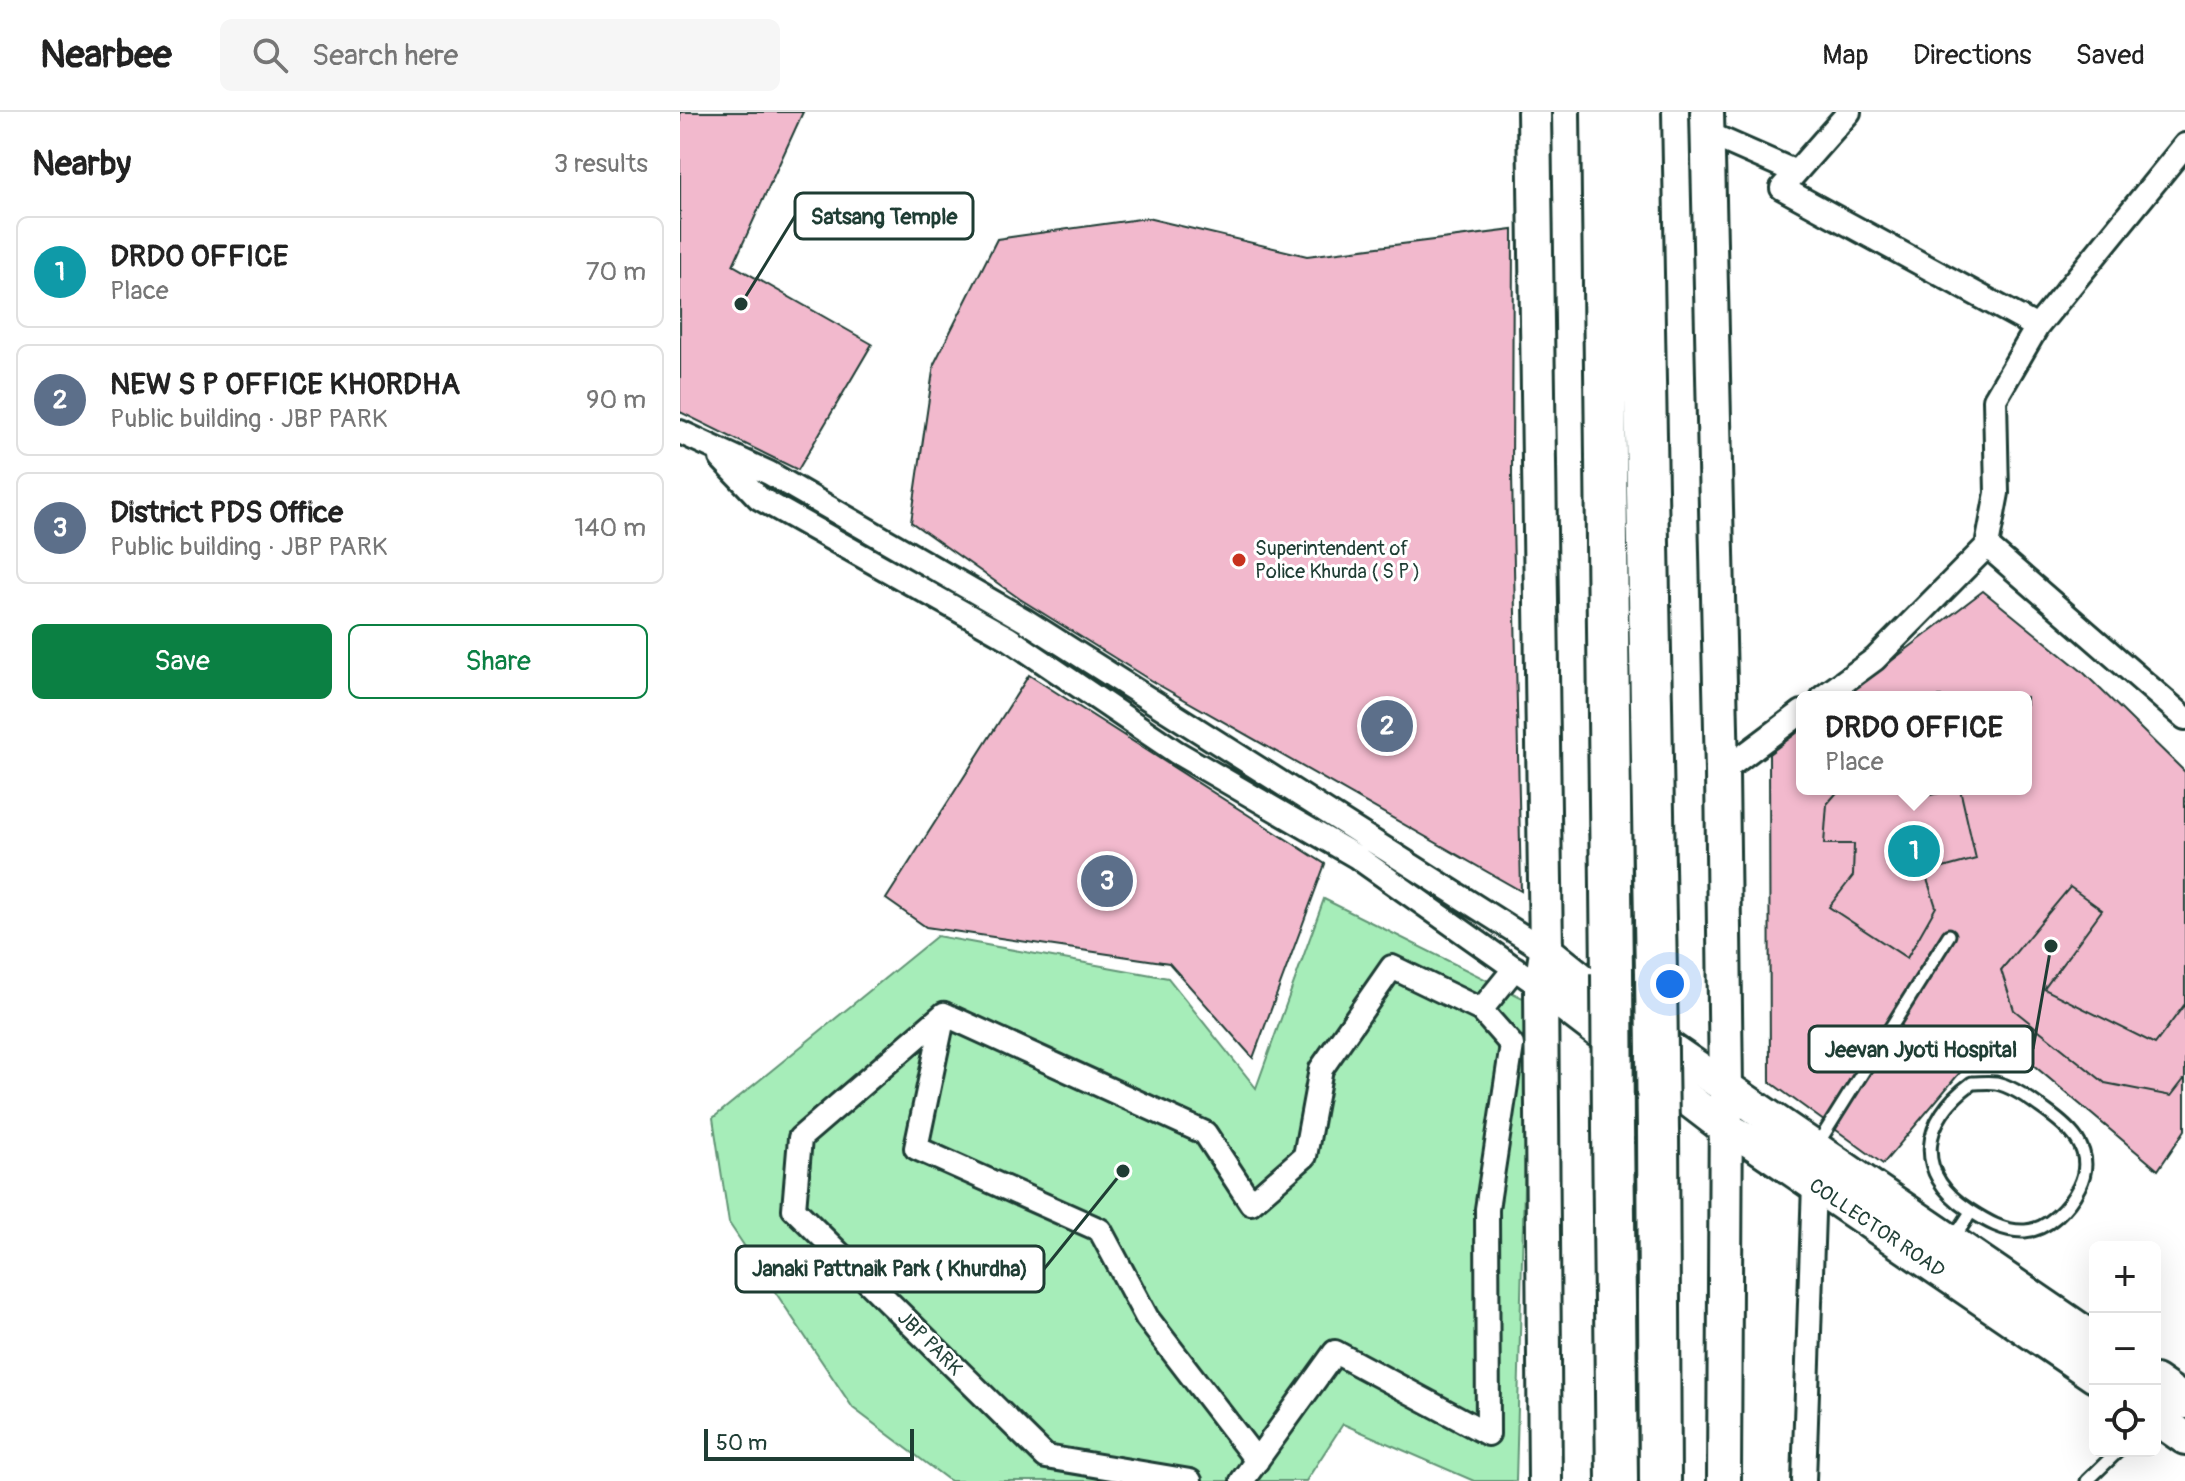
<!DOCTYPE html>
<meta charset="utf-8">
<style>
:root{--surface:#fff;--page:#f6f6f6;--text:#222;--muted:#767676;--line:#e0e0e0;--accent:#0b8043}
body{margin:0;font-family:Pangolin,sans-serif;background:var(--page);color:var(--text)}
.controls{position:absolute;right:24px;bottom:24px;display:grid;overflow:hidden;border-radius:12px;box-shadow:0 8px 32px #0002}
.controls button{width:72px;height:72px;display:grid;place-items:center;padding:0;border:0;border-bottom:2px solid var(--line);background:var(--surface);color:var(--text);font:40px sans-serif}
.scale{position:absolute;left:24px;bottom:20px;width:210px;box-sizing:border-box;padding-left:8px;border:4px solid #1f3d34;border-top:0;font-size:22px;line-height:28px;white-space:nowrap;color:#1f3d34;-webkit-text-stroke:6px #fff;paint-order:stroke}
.you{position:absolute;left:990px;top:872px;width:28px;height:28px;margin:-20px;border:6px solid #fff;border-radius:50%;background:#1a73e8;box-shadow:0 0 0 12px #1a73e833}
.badge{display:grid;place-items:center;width:52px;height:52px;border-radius:50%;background:var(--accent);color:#fff;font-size:26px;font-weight:700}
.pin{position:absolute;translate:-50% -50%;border:4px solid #fff;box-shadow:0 2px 8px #0006}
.popup{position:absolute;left:1116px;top:579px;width:236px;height:104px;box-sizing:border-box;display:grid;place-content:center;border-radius:12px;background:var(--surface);filter:drop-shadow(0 2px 6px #0005);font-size:26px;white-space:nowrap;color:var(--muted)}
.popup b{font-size:30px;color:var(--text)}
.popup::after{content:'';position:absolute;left:50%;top:100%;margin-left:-16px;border:16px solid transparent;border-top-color:var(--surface)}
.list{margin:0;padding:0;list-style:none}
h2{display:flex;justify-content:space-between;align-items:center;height:104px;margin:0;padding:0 32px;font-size:34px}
h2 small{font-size:26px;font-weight:400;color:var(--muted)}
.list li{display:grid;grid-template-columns:52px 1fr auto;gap:24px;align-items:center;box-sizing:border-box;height:112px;margin:0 16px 16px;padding:0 16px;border:2px solid var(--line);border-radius:12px}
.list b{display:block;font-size:30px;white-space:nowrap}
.list p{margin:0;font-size:26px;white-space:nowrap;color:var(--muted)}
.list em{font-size:26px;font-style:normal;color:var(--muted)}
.actions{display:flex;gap:16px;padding:24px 32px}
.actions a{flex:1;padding:18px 0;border:2px solid var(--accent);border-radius:12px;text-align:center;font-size:28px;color:var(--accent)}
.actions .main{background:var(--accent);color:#fff}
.icon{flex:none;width:44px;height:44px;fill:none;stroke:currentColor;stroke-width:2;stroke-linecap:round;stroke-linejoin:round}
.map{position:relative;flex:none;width:1505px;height:1369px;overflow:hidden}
header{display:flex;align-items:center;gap:48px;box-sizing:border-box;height:112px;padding:0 40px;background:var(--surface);border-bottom:2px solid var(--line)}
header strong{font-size:38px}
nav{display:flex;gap:44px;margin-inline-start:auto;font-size:28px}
.search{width:560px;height:72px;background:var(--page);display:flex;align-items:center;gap:20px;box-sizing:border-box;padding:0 28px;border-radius:12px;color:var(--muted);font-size:30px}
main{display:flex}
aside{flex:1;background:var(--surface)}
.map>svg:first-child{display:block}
.green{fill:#a6edb9;stroke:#629576;stroke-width:2}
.building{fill:#f2b9cd;stroke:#1f3d34;stroke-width:2}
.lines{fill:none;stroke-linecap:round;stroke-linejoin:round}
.lane-casing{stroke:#1f3d34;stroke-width:17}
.street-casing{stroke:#1f3d34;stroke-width:28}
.secondary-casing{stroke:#1f3d34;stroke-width:38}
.highway-casing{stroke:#1f3d34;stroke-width:46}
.lane{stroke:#fff;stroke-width:11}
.street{stroke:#fff;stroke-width:22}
.secondary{stroke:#fff;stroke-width:32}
.highway{stroke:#fff;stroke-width:40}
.highway-bridge-casing{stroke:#1f3d34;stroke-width:46;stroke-linecap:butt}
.highway-bridge{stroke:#fff;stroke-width:40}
.poi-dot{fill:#c8321e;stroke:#fff;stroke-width:3}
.labels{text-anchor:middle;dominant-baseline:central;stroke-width:6;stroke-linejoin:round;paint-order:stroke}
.poi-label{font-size:20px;fill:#1f3d34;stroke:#fff;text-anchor:start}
.street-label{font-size:20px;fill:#1f3d34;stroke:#fff}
.leader{fill:none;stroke:#1f3d34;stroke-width:3}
.callout-dot{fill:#1f3d34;stroke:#fff;stroke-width:3}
.callout{fill:#fff;stroke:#1f3d34;stroke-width:3}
.callout-label{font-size:22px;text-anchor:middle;font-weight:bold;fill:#1f3d34}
</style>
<header>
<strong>Nearbee</strong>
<div class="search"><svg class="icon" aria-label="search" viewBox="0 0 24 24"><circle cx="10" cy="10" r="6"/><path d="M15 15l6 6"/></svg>Search here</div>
<nav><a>Map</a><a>Directions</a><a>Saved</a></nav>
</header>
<main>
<aside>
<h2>Nearby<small>3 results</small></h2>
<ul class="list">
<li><span class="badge" style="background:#0f9aa8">1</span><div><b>DRDO OFFICE</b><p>Place</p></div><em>70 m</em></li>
<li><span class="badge" style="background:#5c6f8a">2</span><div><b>NEW S P OFFICE KHORDHA</b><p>Public building · JBP PARK</p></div><em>90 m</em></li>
<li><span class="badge" style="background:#5c6f8a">3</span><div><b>District PDS Office</b><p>Public building · JBP PARK</p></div><em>140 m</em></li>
</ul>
<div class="actions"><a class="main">Save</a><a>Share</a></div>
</aside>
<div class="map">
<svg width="1505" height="1369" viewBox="0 0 1505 1369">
<rect width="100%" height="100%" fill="#fff"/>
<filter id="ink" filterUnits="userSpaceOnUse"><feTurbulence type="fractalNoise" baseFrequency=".0125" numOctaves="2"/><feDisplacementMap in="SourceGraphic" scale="16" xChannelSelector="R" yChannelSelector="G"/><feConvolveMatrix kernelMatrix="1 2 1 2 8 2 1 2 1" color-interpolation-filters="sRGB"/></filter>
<g filter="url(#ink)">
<path class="green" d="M644,787l205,102 -13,480h-42l-131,-57 -37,57h-194l-7,-4 -1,4h-154l-97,-73 -124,-185 -16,-105 224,-182 231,42 88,110z"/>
<path class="building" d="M0,0h123l-70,153 139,79 -74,126 -118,-58z
M467,106l160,38 206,-26 -1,245 9,416 -371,-211 -130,-81 -109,-77 23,-158 63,-125z
M1303,479l101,82 101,99v358l-27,40 -164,-138 -111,132 -113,-82 -1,-328 33,-25v60h224v-92h-182z
M349,563l296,189 -72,194 -84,-95 -243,-36 -40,-28z
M1160,677h76l9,7 35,-7 16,70 -51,14 11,34 -29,51 -78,-51 24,-31 1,-32h-30l3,-40z
M1390,775l32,23 -58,79 111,55 30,-40v74l-14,18 -66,-13 -91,-73 -13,-40z"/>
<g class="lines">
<defs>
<path id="lane" d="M1292,971c7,0 17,-1 24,0 15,3 31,14 43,23 29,20 59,43 40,81 -10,20 -31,43 -54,44 -21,1 -39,-10 -56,-21 -56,-37 -48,-90 3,-127z
M1137,1033l132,-210
M1274,1126l17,-26
M1407,1369l31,-30"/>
<path id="street" d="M1169,0l-67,76 255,139
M1027,21l89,39
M0,320l89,41 257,148 520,330
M41,346l38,40 249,140 168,114 181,105 184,130
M1307,434l198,172
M1143,585l52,-38 112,-113 10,-53 -2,-94 42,-72 148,-182
M1042,660l80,-60
M801,898l34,-42
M264,902l-28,134 184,82 47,88 110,143
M510,1369l-144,-24 -252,-248 6,-71 144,-124 261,119 46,70 54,-47 16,-87 71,-102 89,43 31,35 -25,164 1,225 -153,-82 -93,129
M1124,1369l10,-297"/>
<g id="secondary">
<path d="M854,0l12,839 -5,36 4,494"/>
<path d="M1027,0l15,660 4,316 -2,393"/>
<path d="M866,839l111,89 438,300"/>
<path id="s1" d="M861,875l183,140 28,15 343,234"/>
<path d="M1475,1269l30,21"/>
<path d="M1475,1305l30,21"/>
</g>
<path id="highway" d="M922,0l10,861
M960,0l16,862
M933,1016l4,353
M978,1019l2,350"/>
</defs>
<use href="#lane" class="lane-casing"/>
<use href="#street" class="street-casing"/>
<use href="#secondary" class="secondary-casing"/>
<use href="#highway" class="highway-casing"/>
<use href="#lane" class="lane"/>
<use href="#street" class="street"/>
<use href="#secondary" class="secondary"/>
<use href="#highway" class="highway"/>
<defs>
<path id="highway-bridge" d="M932,861l1,155
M976,862l2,157"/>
</defs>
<use href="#highway-bridge" class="highway-bridge-casing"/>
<use href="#highway-bridge" class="highway-bridge"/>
</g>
</g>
<circle class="poi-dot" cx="559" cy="448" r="8"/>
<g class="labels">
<g class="poi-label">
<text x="575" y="436">Superintendent of<tspan x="575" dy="23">Police Khurda ( S P )</tspan></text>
</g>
<g class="street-label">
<text stroke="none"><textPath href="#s1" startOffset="414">COLLECTOR ROAD</textPath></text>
<text transform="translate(250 1231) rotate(45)">JBP PARK</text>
</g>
</g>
<path class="leader" d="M61 192L115 104M1371 834L1353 937M443 1059L364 1157"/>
<g class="callout-dot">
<circle cx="61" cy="192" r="8"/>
<circle cx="1371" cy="834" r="8"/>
<circle cx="443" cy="1059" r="8"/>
</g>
<g class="callout">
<rect x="115" y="81" width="178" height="46" rx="8"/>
<rect x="1129" y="914" width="224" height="46" rx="8"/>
<rect x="56" y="1134" width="308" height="46" rx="8"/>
</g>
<g class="callout-label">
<text x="204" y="112">Satsang Temple</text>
<text x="1241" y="945">Jeevan Jyoti Hospital</text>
<text x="210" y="1164">Janaki Pattnaik Park ( Khurdha)</text>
</g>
</svg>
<div class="controls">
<button>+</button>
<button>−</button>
<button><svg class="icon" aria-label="locate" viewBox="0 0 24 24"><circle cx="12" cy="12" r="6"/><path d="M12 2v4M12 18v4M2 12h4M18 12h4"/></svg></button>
</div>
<div class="scale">50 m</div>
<div class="you"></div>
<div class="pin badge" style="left:1234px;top:739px;background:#0f9aa8">1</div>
<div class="popup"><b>DRDO OFFICE</b>Place</div>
<div class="pin badge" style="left:707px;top:614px;background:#5c6f8a">2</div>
<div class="pin badge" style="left:427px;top:769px;background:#5c6f8a">3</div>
</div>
</main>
